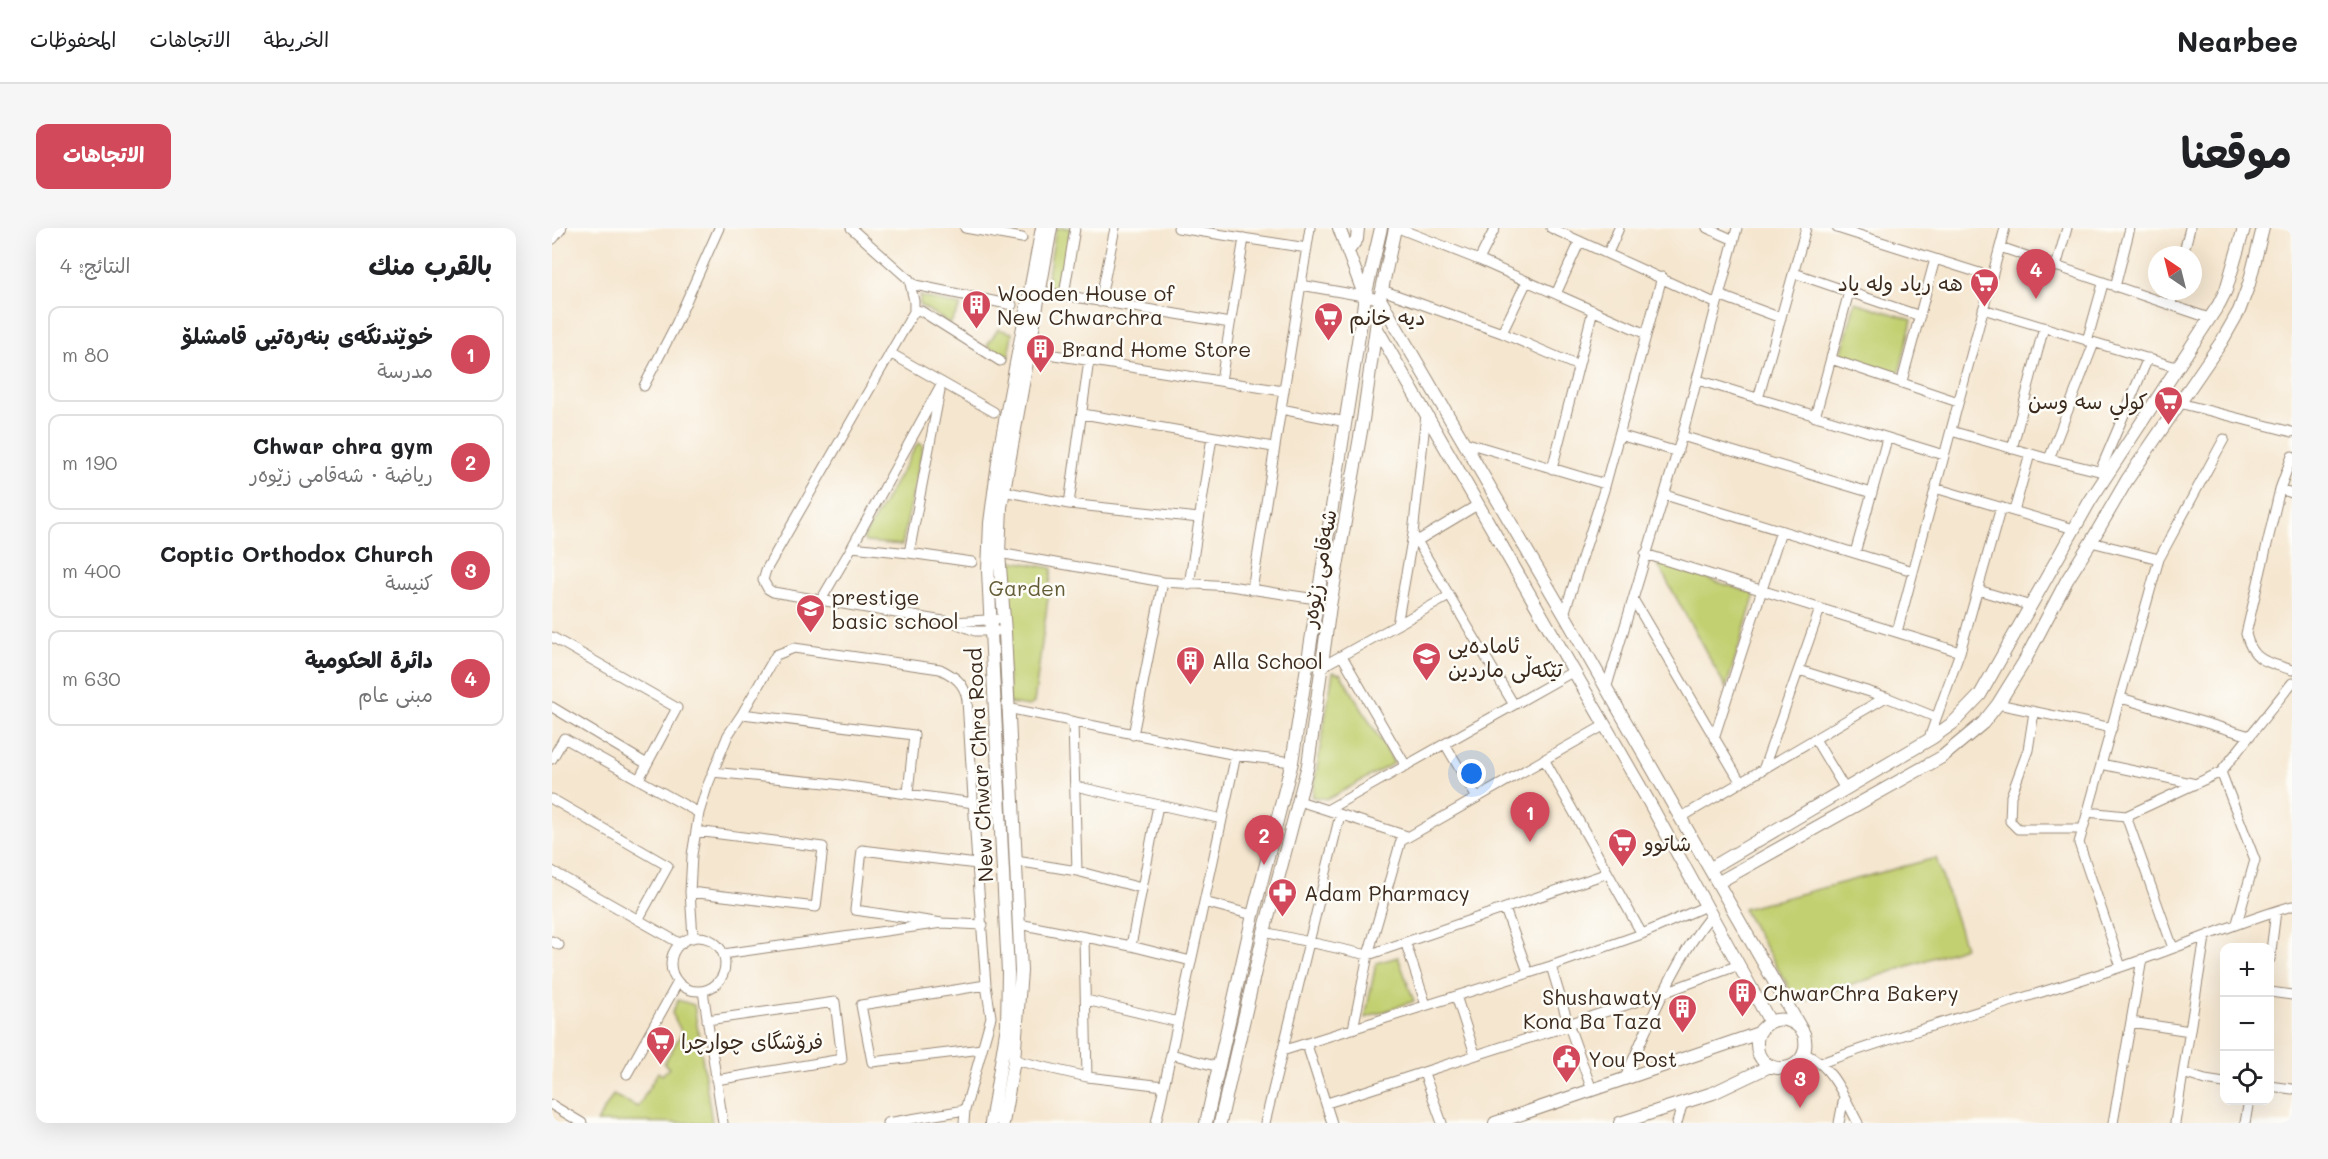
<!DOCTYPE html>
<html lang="ar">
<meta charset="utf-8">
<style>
:root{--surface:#fff;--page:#f6f6f6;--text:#202124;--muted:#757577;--line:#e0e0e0;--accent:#d1495b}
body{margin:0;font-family:Mali,"Playpen Sans Arabic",sans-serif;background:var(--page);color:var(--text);direction:rtl}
.controls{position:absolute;right:18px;bottom:18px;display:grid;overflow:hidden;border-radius:12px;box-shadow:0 6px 24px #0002}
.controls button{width:54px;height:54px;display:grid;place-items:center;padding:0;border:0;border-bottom:2px solid var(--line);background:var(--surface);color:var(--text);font:30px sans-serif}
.compass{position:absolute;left:1596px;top:18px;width:54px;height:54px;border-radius:50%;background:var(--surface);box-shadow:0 6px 24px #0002;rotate:325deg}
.you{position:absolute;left:920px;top:546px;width:21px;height:21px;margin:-15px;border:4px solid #fff;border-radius:50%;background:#1a73e8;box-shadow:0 0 0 9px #1a73e833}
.badge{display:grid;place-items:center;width:39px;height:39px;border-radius:50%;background:var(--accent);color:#fff;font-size:20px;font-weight:700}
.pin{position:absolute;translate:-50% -50px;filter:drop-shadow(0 2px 3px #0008)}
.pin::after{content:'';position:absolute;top:32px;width:21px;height:18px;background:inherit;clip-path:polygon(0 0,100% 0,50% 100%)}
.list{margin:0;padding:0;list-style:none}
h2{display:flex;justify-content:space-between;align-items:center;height:78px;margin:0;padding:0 24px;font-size:26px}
h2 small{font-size:20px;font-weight:400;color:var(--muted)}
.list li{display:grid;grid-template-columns:39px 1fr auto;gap:18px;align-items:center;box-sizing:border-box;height:96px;margin:0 12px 12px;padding:0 12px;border:2px solid var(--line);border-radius:12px}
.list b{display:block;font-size:22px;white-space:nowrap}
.list p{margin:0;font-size:20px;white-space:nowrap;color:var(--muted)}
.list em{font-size:20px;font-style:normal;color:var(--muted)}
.icon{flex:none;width:33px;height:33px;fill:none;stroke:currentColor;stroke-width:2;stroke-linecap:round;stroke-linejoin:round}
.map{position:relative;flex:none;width:1740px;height:895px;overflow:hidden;direction:ltr;border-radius:12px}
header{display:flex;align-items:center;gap:36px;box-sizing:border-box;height:84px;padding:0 30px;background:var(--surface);border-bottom:2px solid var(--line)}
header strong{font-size:28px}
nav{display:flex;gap:33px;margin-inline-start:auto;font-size:21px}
.intro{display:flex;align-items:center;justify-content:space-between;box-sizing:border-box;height:144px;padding:0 36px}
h1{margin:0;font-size:42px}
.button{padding:15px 27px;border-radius:12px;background:var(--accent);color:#fff;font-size:21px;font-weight:700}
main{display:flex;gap:36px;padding:0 36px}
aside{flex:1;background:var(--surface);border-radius:12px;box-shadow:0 6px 24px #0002}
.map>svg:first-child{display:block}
.green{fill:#c3d071;stroke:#7f7d48;stroke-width:1.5}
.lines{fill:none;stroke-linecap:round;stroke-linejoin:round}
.street-casing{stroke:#988876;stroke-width:11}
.secondary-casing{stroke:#988876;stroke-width:14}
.street{stroke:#fff;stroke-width:9}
.secondary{stroke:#fff;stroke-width:12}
.labels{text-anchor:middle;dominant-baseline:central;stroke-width:5;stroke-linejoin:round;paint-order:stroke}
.poi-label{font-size:21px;fill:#3b2a1e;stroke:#fdfcf7;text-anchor:start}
.street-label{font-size:21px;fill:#3b2a1e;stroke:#fdfcf7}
.park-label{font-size:21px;fill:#645c37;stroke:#fdfcf7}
</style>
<header>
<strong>Nearbee</strong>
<nav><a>الخريطة</a><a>الاتجاهات</a><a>المحفوظات</a></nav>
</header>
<div class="intro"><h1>موقعنا</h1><a class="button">الاتجاهات</a></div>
<main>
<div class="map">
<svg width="1740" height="895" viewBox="0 0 1740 895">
<rect width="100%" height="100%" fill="#fdfcf7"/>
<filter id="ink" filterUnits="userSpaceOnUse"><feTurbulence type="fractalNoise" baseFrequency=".0167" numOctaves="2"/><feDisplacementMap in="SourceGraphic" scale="12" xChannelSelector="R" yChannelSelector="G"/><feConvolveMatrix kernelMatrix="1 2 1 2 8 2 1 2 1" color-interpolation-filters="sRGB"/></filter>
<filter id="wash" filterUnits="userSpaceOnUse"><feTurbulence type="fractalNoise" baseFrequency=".008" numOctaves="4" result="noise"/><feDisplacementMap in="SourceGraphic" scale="24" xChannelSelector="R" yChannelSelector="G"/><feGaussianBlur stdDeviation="1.35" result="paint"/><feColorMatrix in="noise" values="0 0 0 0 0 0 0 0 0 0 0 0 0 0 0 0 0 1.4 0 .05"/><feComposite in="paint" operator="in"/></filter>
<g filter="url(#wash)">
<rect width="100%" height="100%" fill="#f5e6cf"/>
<path class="green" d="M504,0h15l-10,62 -15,-4z
M368,68l41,10 -11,18 -30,-19z
M1303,74l57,18 -13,54 -58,-18z
M446,101l14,4 -4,26 -21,-14z
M366,215l5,2 -21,100 -36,-3 -3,-3z
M450,331l50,9 -18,135 -5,3 -20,-3z
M1105,335l98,31 -29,94z
M781,444l8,2 53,89 -66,36 -16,-2z
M1384,630l29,89 -167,56 -55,-94z
M846,729l16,44 -49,17 11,-55z
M126,772l16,5 18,118 -115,-1 16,-27 25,12 20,-35 4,3 7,-7 -5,-5 18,-30 -10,-20z"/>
</g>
<g filter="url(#ink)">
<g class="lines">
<defs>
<path id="street" d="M299,0l64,57 97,20
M413,0l57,10
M626,0l129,20
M846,0l81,32 167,74
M999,0l166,76
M1155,0l27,12
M1285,0l155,49
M1448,19l209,71
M1056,25l11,-25
M1631,27l7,-27
M927,32l16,-32
M1504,39l11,-39
M1242,45l126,43
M357,51l5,22v10
M749,57l79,14
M1563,59l15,-59
M830,62l120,43 76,33
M487,63l191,32
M1004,66l24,-53
M1167,67l62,23
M510,68l3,-7 10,-61
M548,74l15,-74
M1619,76l3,-13
M1431,81l193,58
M950,105l25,-52
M1535,113l16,-57
M477,123l254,40
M338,125l104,59
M1279,131l127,43
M448,133l-79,-50 -6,-1 -149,260 -3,10 5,9 5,3 164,28 16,2 50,-3
M1146,152l246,75
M669,153l23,-143
M1350,153l33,-122
M92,158l32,-62 43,-96
M1206,171l48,-171
M1627,175l113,29
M729,181l65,13
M531,186l190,33
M1263,189l34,-125
M1399,203l98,28 58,14
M1067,207l59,17
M1130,208l190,57
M912,214l141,42
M1460,221l32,-122
M1740,228l-12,33 -34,145c7,28 22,28 46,36
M1497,231l45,-116
M1000,241l41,-159
M1548,243l48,-113
M1383,260l139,41
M1728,261l12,4
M451,263l66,13 130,14
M1113,267l248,76
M517,276l20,-144
M1462,283l16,-57
M861,306l101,171
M865,313l62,-37
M1539,314l68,17
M300,319l57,6 63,9
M357,325l31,-162
M447,325l164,29 67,4 86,13
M1303,325l32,-114
M1093,326l315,98
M637,357l23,-148
M700,362l58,-362
M1426,362l53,16
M1081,371l108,184
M269,372l31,-53 90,-164
M1012,386l40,-124 58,-213
M403,395l20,8h22
M845,397l16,-91 13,-120
M1345,404l108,-404
M0,409l125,71 -38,71
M790,428l64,110
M769,439l128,-71
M1247,442l87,27 49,20
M1054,461l76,-253 55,-208
M1569,470l129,38
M1446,476l114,24
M0,479l95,57
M455,480l229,47 56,7
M1482,484l-6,38 -17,46 -1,25 8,8h65
M190,486l172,21 -6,58
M521,494l4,149
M581,507l30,-153
M1162,510l67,-207
M1263,511l30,50
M1376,513l32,-89 41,-145
M893,516l32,54
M0,531l12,-21 135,75
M992,531l98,175
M1549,536l95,20
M1211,542l57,-161
M160,544l114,11 148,20
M1669,544l34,88 -18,63
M523,558l147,33
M0,571l116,67 -30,54
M747,573l108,35
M775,582l247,-139
M1535,584l39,4 47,132
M1574,588l95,-44 71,-89
M1128,590l206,-121
M849,613l204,-116
M464,633l61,10 64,17
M0,643l129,73
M138,664l126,15 7,-60 -127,-16
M652,674l49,13
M953,681l23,63
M390,695l-87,-13 7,-60 115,14
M467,696l112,22 60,15
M712,704l104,23 240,-82
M119 736a27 27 0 1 1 54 0a27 27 0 1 1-54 0Z
M141,710l-3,-46 2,-37 7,-42 8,-26 21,-52 14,-21 34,-59 18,-7 146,21c14,7 25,14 27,31l10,164 9,121 5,32 -26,93 -1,13
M532,710l3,139
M0,713l7,4
M854,716l20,61
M579,718l27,-141
M171,726l219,-31 41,2
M1718,731l6,-48
M999,738l18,60 23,64
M1569,739l-42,-124 80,-284 65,-120
M151,763l20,132
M1718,764l22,3
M904,768l19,58
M534,772l92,22
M155,792l128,-18 7,57 -126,21
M1579,794l59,9
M1016,796l95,-31 76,-28
M801,801l15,-74 34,-118
M755,817l25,78
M430,821l-110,13 -11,-57 125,-20
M730,823l269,-85 91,-32 64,-28
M1252,825c29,13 40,44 54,70
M619,826l48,13
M462,832l73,17 77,9
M1269,835c99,-36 200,-63 300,-96 57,-19 113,-44 171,-61
M872,845l18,50
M1631,845l22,7 19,3
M75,846l51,-92
M1072,852c25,-55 49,-118 87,-165
M1718,858l22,3
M775,875c81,-25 161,-53 242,-77
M0,877l30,18
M335,895l78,-13
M604,895l80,-368
M713,895l75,-308
M1125,895l6,-21
M1287,895l5,-26
M1561,895l29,-164
M1623,895l30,-186
M1693,895l4,-23"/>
<path id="secondary" d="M787,0l26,69
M0,10l8,-10
M796,23l9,-12 1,-11
M828,71l184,315 240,420c11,42 -49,46 -47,8 0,-6 3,-12 8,-16 13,-12 31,-6 39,8
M824,99l273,475 121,220
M1159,640l221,-130 21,-15 27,-28 110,-194 129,-197 7,-14 18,-62
M1167,654l223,-125 41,-34 15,-19 26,-42 43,-82 24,-38 36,-62 95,-139 17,-30 10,-27 14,-56
M439,895l16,-97 1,-54 -20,-401 2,-48 10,-76 42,-219
M451,895l11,-63 7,-89 -16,-339 -6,-79 2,-46 50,-279
M654,895l47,-208 39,-153 73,-465 16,-69
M668,895l44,-191 44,-167 22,-159 33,-186 17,-121 15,-71
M943,895l264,-90
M1068,895l93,-30 57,-27"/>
</defs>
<use href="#street" class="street-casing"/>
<use href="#secondary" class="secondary-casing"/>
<use href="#street" class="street"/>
<use href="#secondary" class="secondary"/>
</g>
</g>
<defs>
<symbol id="supermarket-pin" viewBox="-11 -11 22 30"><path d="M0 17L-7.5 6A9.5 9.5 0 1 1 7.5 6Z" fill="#d1495b" stroke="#fdfcf7"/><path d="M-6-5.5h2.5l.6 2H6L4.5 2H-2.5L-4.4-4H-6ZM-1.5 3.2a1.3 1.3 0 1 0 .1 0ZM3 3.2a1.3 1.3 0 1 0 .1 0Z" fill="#fff"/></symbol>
<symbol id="building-pin" viewBox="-11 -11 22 30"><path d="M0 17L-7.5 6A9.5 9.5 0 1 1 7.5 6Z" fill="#d1495b" stroke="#fdfcf7"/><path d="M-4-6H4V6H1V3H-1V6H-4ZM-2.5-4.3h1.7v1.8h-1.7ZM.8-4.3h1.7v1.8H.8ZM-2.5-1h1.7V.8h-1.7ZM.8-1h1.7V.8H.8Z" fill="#fff"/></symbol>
<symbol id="school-pin" viewBox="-11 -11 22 30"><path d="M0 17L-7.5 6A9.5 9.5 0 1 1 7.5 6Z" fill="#d1495b" stroke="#fdfcf7"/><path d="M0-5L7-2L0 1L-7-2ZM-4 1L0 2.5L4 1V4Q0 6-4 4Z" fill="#fff"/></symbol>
<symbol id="pharmacy-pin" viewBox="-11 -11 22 30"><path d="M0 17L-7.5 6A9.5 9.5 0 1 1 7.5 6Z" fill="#d1495b" stroke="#fdfcf7"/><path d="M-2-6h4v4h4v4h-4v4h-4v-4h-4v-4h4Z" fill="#fff"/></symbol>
<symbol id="civic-pin" viewBox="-11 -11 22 30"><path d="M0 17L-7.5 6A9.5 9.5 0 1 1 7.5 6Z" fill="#d1495b" stroke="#fdfcf7"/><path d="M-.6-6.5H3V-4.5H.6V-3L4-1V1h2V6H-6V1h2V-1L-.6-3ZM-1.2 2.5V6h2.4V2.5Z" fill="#fff"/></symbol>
</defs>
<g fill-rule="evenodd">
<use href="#supermarket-pin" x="1416" y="38" width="33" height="45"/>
<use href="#building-pin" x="408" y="60" width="33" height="45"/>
<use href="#supermarket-pin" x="760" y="72" width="33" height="45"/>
<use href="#building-pin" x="472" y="104" width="33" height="45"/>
<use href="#supermarket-pin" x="1600" y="156" width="33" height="45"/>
<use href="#school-pin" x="242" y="364" width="33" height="45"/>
<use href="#school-pin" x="858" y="412" width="33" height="45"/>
<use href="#building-pin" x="622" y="416" width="33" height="45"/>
<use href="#supermarket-pin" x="1054" y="598" width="33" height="45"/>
<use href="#pharmacy-pin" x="714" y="648" width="33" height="45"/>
<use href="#building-pin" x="1174" y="748" width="33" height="45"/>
<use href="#building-pin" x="1114" y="764" width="33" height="45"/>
<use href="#supermarket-pin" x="92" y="796" width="33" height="45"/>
<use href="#civic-pin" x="998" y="814" width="33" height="45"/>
</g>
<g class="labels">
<g class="poi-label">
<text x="1411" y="54" text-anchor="end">هه رياد وله ياد</text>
<text x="445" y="64">Wooden House of<tspan x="445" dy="24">New Chwarchra</tspan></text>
<text x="797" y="88">دیە خانم</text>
<text x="510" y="120">Brand Home Store</text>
<text x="1596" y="172" text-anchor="end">كولي سه وسن</text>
<text x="280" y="368">prestige<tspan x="280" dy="24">basic school</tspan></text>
<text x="896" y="416">ئامادەیی<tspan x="896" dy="24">تێکەڵی ماردین</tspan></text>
<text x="660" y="432">Alla School</text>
<text x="1092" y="614">شاتوو</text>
<text x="752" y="664">Adam Pharmacy</text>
<text x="1211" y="764">ChwarChra Bakery</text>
<text x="1110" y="768" text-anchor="end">Shushawaty<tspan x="1110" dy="24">Kona Ba Taza</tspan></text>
<text x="129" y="812">فرۆشگای چوارچرا</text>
<text x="1036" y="830">You Post</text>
</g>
<g class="street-label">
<text transform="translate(766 340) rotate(-80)">شەقامی زێوەر</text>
<text transform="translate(427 537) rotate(-93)">New Chwar Chra Road</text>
</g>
<g class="park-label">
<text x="475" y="359">Garden</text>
</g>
</g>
</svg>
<div class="controls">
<button>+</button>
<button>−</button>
<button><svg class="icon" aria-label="locate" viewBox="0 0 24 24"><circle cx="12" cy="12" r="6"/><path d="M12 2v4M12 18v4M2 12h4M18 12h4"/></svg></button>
</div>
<svg class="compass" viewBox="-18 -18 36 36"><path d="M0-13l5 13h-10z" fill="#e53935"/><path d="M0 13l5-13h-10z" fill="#757577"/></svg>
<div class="you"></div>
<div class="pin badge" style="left:978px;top:614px">1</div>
<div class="pin badge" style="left:712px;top:637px">2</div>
<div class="pin badge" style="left:1248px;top:880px">3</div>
<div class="pin badge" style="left:1484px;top:71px">4</div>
</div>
<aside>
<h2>بالقرب منك<small>النتائج: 4</small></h2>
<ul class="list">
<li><span class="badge">1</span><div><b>خوێندنگەی بنەرەتیی قامشلۆ</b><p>مدرسة</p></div><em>80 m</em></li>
<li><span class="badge">2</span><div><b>Chwar chra gym</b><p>رياضة · شەقامی زێوەر</p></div><em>190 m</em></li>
<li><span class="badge">3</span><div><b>Coptic Orthodox Church</b><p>كنيسة</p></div><em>400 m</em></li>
<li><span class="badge">4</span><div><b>دائرة الحكومية</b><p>مبنى عام</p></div><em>630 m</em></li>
</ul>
</aside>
</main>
